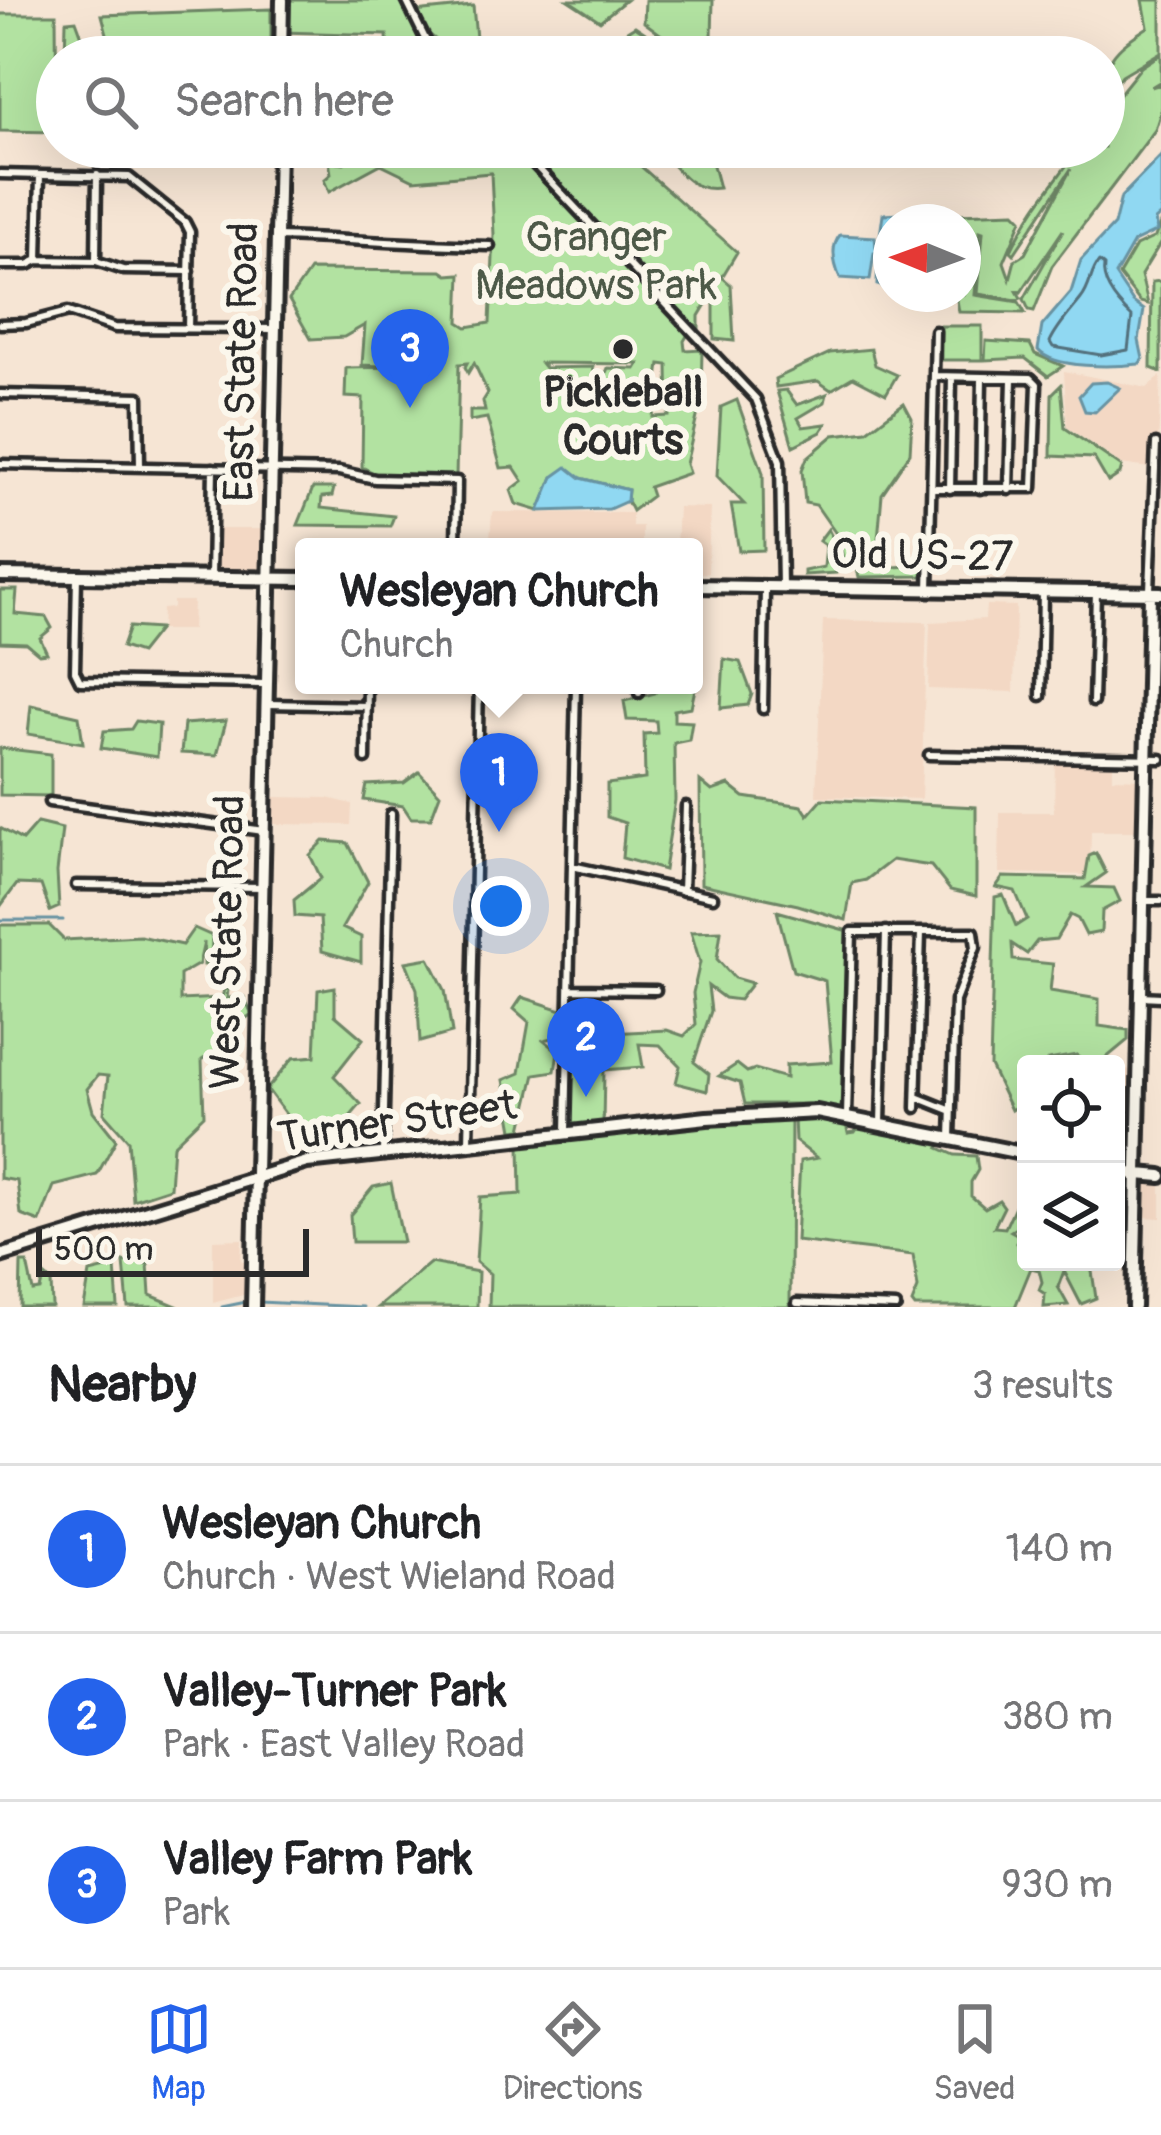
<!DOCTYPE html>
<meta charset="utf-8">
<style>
:root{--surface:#fff;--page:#f6f6f6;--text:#202124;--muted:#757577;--line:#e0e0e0;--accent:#2563eb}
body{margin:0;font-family:Pangolin,sans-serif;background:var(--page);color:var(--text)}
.controls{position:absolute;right:36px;bottom:36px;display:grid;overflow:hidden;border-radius:12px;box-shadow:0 12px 48px #0002}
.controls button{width:108px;height:108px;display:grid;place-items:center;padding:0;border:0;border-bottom:3px solid var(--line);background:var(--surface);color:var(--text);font:60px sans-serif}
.compass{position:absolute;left:873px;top:204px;width:108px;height:108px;border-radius:50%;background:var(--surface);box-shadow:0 12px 48px #0002;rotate:271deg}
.scale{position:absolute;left:36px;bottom:30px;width:273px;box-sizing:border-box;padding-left:12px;border:6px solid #2b2b2b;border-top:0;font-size:33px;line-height:42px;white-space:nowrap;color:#2b2b2b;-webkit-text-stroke:9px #fbf7ec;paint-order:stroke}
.you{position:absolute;left:501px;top:906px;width:42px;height:42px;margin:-30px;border:9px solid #fff;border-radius:50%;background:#1a73e8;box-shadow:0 0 0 18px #1a73e833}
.badge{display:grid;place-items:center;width:78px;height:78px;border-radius:50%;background:var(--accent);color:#fff;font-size:39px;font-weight:700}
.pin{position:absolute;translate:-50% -99px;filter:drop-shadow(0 3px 6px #0008)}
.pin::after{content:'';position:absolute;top:63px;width:42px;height:36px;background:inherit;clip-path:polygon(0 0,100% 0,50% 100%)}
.popup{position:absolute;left:295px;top:538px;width:408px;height:156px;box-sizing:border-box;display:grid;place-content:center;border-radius:12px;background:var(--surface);filter:drop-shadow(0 3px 9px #0005);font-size:39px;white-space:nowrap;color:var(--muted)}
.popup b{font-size:45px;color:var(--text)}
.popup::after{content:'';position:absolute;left:50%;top:100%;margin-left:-24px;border:24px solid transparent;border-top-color:var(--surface)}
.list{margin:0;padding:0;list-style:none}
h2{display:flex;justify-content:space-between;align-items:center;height:156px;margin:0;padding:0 48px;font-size:51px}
h2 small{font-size:39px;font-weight:400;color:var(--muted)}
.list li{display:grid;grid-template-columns:78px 1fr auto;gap:36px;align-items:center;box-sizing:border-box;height:168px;padding:0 48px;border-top:3px solid var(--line)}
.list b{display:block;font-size:45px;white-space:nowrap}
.list p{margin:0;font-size:39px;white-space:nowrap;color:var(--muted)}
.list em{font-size:39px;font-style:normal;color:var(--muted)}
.icon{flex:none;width:66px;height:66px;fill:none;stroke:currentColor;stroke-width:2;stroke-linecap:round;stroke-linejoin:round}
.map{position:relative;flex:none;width:1161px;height:1307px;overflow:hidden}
.search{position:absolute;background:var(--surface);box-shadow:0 12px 48px #0002;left:36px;right:36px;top:36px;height:132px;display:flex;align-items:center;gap:30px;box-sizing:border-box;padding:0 42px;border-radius:66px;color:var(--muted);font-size:45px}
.sheet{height:660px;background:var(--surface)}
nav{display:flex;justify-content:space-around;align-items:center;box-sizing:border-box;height:168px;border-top:3px solid var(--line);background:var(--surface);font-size:33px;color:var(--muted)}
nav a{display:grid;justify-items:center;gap:6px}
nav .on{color:var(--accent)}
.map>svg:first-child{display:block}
.built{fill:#f3d8c4}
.green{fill:#b2e2a1;stroke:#6e8666;stroke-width:3;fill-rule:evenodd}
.water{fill:#90d8f2;stroke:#6893a2;stroke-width:3}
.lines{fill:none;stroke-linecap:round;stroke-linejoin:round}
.shore{stroke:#53707b;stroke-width:3}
.stream{stroke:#6893a2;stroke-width:3}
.street-casing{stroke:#2b2b2b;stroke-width:15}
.secondary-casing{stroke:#2b2b2b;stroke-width:20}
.street{stroke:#fbf7ec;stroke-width:6}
.secondary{stroke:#fbf7ec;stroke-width:10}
.poi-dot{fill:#2b2b2b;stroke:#fbf7ec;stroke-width:4.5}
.labels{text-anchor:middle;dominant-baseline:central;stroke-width:12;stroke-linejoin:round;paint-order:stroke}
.park-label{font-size:42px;fill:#4d5948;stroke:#fbf7ec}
.street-label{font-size:42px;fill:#2b2b2b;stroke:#fbf7ec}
.poi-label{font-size:42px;font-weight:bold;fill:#2b2b2b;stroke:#fbf7ec}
</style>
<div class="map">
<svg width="1161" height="1307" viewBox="0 0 1161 1307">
<rect width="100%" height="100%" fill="#f6e5d4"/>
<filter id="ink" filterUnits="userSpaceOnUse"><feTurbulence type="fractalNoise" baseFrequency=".00833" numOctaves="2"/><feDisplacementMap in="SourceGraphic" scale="24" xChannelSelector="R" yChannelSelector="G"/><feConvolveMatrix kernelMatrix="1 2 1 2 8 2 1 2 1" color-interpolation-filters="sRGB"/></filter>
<g filter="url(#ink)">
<path class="built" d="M1064,371l83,17 14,-12 -4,93 -36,-5 -54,-37z
M678,507l32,1 -2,65h-14v-26h-18z
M492,512l140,1v13h10v21h-130v-7l-22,-1z
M214,529h54l-1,44 -53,-2z
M173,601h20l-1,29h-31l1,-21 11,-1z
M986,605l30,1 -2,86 -86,-3 2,-67 55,-3z
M823,620l104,2 -6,177 -105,-3z
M1055,760l58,1v17l29,1 -1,52h-50l-1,44 -91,-2 1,-61h54z
M273,797l55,1 24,6 -1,21 -79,-1z
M1136,1069l-1,58 -19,-4v-53z
M1146,1182h15v36l-16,-1 -4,-31z
M242,1239l-1,21 8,5 -2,29 -34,9v-63z"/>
<path class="green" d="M282,0h124l28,57h-46l-1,-22 -106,-3z
M568,0h58l-26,21z
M645,0h68l-1,37 -16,13 -17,-2 -35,-26z
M1143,0h18v52l-39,23 -18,26c0,-44 9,-51 44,-74z
M473,6l3,32 17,19h-47l-1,-9 -25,-22 -6,-14z
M271,9v48h-206l1,-36 10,-1 10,27 25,2 -9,-34z
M0,14h56l1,118 -57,-1z
M635,26l21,14 2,16 -24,-2 -7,-23z
M290,41l75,2 -1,14h-74z
M1161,54v27l-10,6 10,-3v27l-6,19 -103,136 -18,45 -5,-1 -5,-11 39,-69 -42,62 -4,-1 4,7 -4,2 -39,-6 5,-62 -3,-1 -5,64 44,7 6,11 -66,-1 -3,-18h7v-72h-6v-8l58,-2 7,7 -18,43 6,17 5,-19 10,-6 46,-85 -57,85 -3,-3c17,-38 45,-70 69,-104h24v-34l37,-46z
M363,147h256l118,105 -15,25 9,8 3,56 -20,-2v-48l-15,25v11l-5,-3 -10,17 1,9 17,-1 -1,51 -15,64 3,9 -40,14 3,9 -20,15 -5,-10 1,-11 -47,-12 -28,-1 -14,34 -23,-7 -5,-14 12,-9 -9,-14 -13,1 -14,-50 -17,3v-10h15l-2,-10 5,-8 -14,-30 -6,10 -3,-6 2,-4 -8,1 -3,113 -82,-4 -12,-6 1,-69 -18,-1 1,-29 52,-1 -36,-2 3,-40 -21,12 -33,2 -22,-39 21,-30 132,1 6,4 13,-1 -2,48 8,5 23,-4 4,-88 -3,-62 -77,7 -33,-16 -52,28 -5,-12 7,-6 -2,-13 15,2zM541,363l97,1h1l-3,5 -28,-1 -10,24 -5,-25 -48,1zM660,364l8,1 1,51 -16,1z
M658,147h45l7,7 9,34c-30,4 -43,-20 -61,-41z
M1161,221v21l-20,33 7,29 -8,-2 -21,-27 17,-29 19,-9z
M1161,281v91l-10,-4 1,-86z
M941,326h41v34h-41z
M986,341l44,3 5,10 28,12 -15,10 -23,-18 -40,2z
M871,349l4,16 22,10 -11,19 -33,-17 -22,13 -13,-9 -42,6 -1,-8 55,-26z
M1061,385l4,43 57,39 -2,7 -12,8 -14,-24 -43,-2 1,-62z
M786,390l11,15 30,-11 -2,8 -27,16 5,9 23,-3 -5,8 -28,14 -16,-55z
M737,400l26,73 1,77 -25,1 -8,-47h13l-27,-28 4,-69z
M904,403l8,15 -2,35 -28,41 -6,68 -10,5 -22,-2 -5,-27 -23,-33 -11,-2 -3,-33 5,-12 27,-23 33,-4z
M313,488h21l-2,8 -10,1 -1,11 73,8 -4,10 -92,-1z
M828,529l9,18 -1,26 -32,2v-4l20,-4 2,-21 -7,-5z
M922,551l6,1 -5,24 -64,1 -2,-8 54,-3z
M0,590h17l-2,24 31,3 6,11 -12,10 7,15 -8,1 -13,-11 -26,-1z
M129,627h1l29,2 -19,24 -18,-6z
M724,659l16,3 12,32 -4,11 -27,3z
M657,685l38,4 -4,18 -17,3v11l18,1 -3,18 -15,3 1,57 -11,70 -42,-12 3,-35 -18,-6v-33l38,-5 -1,-45 13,-1 -1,-12 -29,-1 -3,-19 31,-8z
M31,705l48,11 4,27 -55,-9z
M136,721l23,3 -2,33 -56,-9 3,-17 27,-2z
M226,721l-9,34 -36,-2 3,-29z
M0,748l51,6v42l-51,-1z
M419,772l21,22 -9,24h-20l-8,-12 -39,-6 3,-15 37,-2z
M700,781l12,10 17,-6 15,12 58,9 6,9 14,-16 154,8v89l-26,-6 -19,-24 -39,-6 -26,20 -14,3 -6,37 -48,-15 -97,-21z
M37,823l25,6 -5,43 2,35 -9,4 -9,-26 -24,-1 -17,23v-79l22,12z
M324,841l24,2 20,39 -26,46 19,9v25l-39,-11 -2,-33 -25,-2 -1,-16 27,-22 -11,-23z
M1096,853l10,20 -20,14 28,1 6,13 -18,10 -1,21 -15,3 -8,-16 -8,-4 -14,24 -19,2 -10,13 -15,-10 1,16 40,4 -3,27 49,8v27l29,4v10l-29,24h-15l-7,-9 -29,5 -2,4h-20v36l-15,10 -21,-44 5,-169 8,-2 13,31 11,-7 -12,-28 -19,-4 7,-10 82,2 4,-23z
M777,911l71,20 -6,180 -34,-7h-63l-5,-21 -21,-7 18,-12 10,8 8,-3 31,9v-13l46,-3 -7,-81 -32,-10z
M0,925h49l15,15 76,-4 42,9 12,-17 18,8 -1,29h-7v-23l-5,22 -19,11v25l42,-2 2,-9 4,1 -1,8 17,-1 8,17 -27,19 6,7 -29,20 2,55 -31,30 -3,43 -37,12 -5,-60 -24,-27 4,-37 -10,-1 -11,14 6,22 23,29 -19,35 -43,11 -14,36 -19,-7 -4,-34 -17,-3z
M721,931l-4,28 17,19 18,5 -13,17 -15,-2 -16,-12 3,25 -17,51 15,12 -2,17 -31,-8 4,-17 -20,-21 -21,-1 4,23 -39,3 -1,55 -34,2 4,-92 94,-5 17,6 12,-12 -3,-31 7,-31 -9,-30z
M429,958l16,32 7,43 -32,9 -3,-53 -11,-27z
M335,987v28l28,24 -29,37 27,28 -25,29 -41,-6 -28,-38 26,-31 22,-2 3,-66z
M522,997l40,13 -1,26 -17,4 14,11 -3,20 -20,3 -13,55 -9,1 -9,-50 16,-7 9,-51 -15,-13z
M791,1116l-1,191h-301l1,-33 -14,-12 4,-65 41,-3 -1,-50z
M794,1117l52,7 2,9 7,-1 4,-7 84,18 -4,5 16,7 21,1 2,14 -7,12v14l14,12 14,-8 5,7 -10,20 11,1 10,-22h7l4,16 -15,9 9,5 -4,7 10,11v8l65,3 5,33 -15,6 -17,-33 -6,16 10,18 -24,2 1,-13 -6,-4 3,-8 -3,-12 -8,-2 -16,39h-100l-3,-4 6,-15 -5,-33 -117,-14 4,-80 17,-3 -22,-17z
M391,1183l12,59h-51l-2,-27 23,-28z
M124,1262l24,2 2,31 29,12h-51z
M21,1263h6l6,28 7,-1 4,-15 7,6 1,26h-32z
M430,1263l48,9 -1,35h-99z
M115,1267l3,40h-34l6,-34z"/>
<path class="water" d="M1161,156v59l-6,5 2,11 -23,11 -19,33 18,27 11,8 -5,30 4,19 -4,5c-25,3 -85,5 -101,-14l4,-24 29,-34 10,-32 33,-35 7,-28z
M922,212l8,4v6h-39v67l-14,-4 1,-33 -4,1 -4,27 -30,-2c-6,-14 -10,-31 0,-43l35,2 1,11 8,-5 -4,-7 3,-22z
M1107,382l13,6 -25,24 -10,-1 -6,-15 12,-13z
M567,467l14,11 47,12 -1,11 -18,8 -70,2 14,-34z"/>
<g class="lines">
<path class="shore" d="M1099,262l5,4c-3,19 14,38 28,51l-4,33 -27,5 -48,-8 -3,-5c7,-16 21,-30 31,-43 10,-12 9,-27 18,-37z"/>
<path class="stream" d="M0,920h63
M259,1302l104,5
M222,1307l24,-5"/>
<defs>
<path id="street" d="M406,0l28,57
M518,147l238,252 24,62 2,126
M0,174l129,3 56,45 5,10 -2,96
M277,237c72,2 141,8 213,9
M38,260l2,-85
M96,261l1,-86
M0,265h28l10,-5 58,1 27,9 67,1
M0,324l26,-1 42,-11 47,16 158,1
M0,394l139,3 1,69
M0,464l339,7 36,8 82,2 -1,66
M932,488h101l4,-104 -6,-6 -97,-2
M950,489l2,-111
M980,489l2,-110
M1009,490l3,-111
M77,576l-2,95 5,10 184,3
M211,578l2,-110
M929,590l6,-259
M1150,590l6,-146
M639,693v-8
M1041,696l2,-104
M1093,702l3,-110
M268,704l99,2
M763,709l2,-119
M929,755l232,4
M366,759l1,-74
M49,802l215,29
M572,866l141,31
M76,885l187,2
M683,891l3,-85
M1142,901h19
M570,989l86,1
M1141,996l20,1
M917,1097l35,14
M916,1108l5,-176
M847,1116l5,-184h122l2,15 -21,54 -4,137
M881,1123l5,-192
M566,1131l10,-446
M469,1143l10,-458
M383,1152l8,-338
M797,1303l99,4"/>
<path id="secondary" d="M281,57l1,-57
M0,575l304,4
M694,586l467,7
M1116,1172l45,4
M0,1256l307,-94 400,-44 110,-6 209,42
M253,1307l26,-1160
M1134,1307l16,-713"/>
</defs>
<use href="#street" class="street-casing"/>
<use href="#secondary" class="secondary-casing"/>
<use href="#street" class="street"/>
<use href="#secondary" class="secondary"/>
</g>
</g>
<circle class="poi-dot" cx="623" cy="349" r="12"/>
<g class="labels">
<g class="park-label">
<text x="596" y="238">Granger<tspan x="596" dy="48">Meadows Park</tspan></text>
</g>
<g class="street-label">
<text transform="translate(242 362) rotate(-89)">East State Road</text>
<text transform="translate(922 556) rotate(1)">Old US-27</text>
<text transform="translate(228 942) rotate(-89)">West State Road</text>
<text transform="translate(397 1122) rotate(-8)">Turner Street</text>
</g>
<g class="poi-label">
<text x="623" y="393">Pickleball<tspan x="623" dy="48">Courts</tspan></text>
</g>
</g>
</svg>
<div class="controls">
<button><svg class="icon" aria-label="locate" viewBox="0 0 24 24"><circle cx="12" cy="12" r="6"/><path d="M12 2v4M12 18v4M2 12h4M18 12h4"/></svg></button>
<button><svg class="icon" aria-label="layers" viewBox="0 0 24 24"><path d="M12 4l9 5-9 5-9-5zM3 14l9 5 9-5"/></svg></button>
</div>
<svg class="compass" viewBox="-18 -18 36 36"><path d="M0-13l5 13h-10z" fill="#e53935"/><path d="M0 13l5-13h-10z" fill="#757577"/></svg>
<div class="scale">500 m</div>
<div class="you"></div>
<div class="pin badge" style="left:499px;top:832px">1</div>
<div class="popup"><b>Wesleyan Church</b>Church</div>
<div class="pin badge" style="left:586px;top:1097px">2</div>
<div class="pin badge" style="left:410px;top:408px">3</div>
<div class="search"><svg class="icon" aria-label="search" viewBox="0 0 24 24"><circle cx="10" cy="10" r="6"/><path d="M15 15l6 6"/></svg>Search here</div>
</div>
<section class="sheet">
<h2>Nearby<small>3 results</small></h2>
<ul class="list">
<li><span class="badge">1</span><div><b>Wesleyan Church</b><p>Church · West Wieland Road</p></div><em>140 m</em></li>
<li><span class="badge">2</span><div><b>Valley-Turner Park</b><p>Park · East Valley Road</p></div><em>380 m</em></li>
<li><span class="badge">3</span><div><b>Valley Farm Park</b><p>Park</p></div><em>930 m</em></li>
</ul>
</section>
<nav>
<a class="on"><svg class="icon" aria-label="map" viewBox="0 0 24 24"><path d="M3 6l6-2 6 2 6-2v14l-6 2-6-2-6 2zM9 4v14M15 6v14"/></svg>Map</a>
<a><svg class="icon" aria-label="directions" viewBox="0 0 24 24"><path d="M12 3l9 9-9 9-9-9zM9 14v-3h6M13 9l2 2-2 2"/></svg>Directions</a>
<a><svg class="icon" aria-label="saved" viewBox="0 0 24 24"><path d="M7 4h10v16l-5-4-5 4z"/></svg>Saved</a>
</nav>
